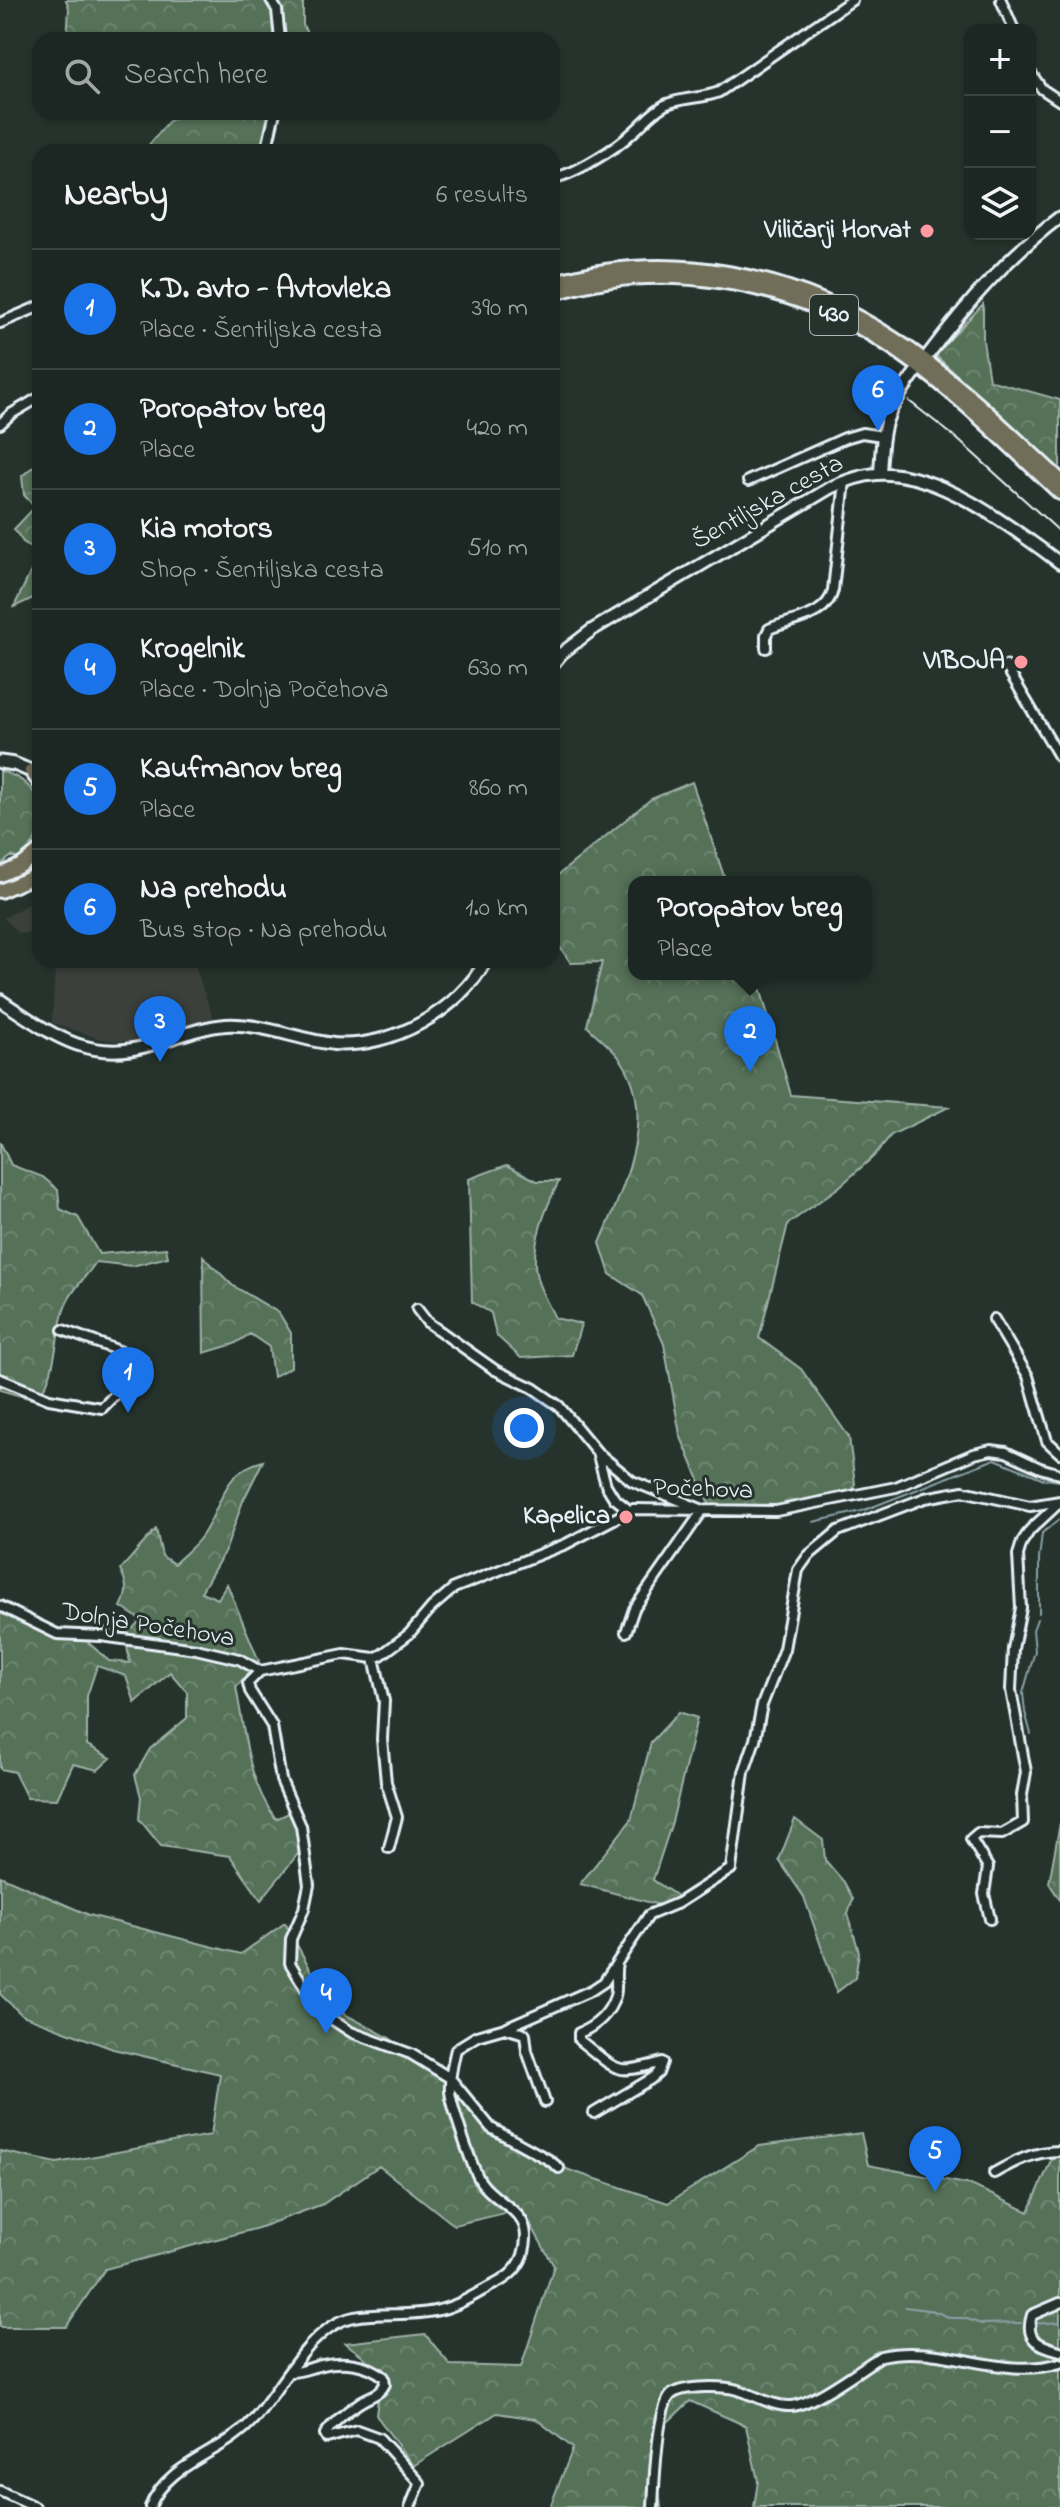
<!DOCTYPE html>
<meta charset="utf-8">
<style>
:root{--surface:#1c2622;--page:#29322f;--text:#f1f3f6;--muted:#a0a5a5;--line:#3a4340;--accent:#1a73e8}
body{margin:0;font-family:"Indie Flower",sans-serif;background:var(--page);color:var(--text)}
.controls{position:absolute;right:24px;top:24px;display:grid;overflow:hidden;border-radius:16px;box-shadow:0 2px 6px #0004}
.controls button{width:72px;height:72px;display:grid;place-items:center;padding:0;border:0;border-bottom:2px solid var(--line);background:var(--surface);color:var(--text);font:40px sans-serif}
.you{position:absolute;left:524px;top:1428px;width:28px;height:28px;margin:-20px;border:6px solid #fff;border-radius:50%;background:#1a73e8;box-shadow:0 0 0 12px #1a73e833}
.badge{display:grid;place-items:center;width:52px;height:52px;border-radius:50%;background:var(--accent);color:#fff;font-size:26px;font-weight:700}
.pin{position:absolute;translate:-50% -66px;filter:drop-shadow(0 2px 4px #0008)}
.pin::after{content:'';position:absolute;top:42px;width:28px;height:24px;background:inherit;clip-path:polygon(0 0,100% 0,50% 100%)}
.popup{position:absolute;left:628px;top:876px;width:244px;height:104px;box-sizing:border-box;display:grid;place-content:center;border-radius:16px;background:var(--surface);filter:drop-shadow(0 2px 6px #0005);font-size:26px;white-space:nowrap;color:var(--muted)}
.popup b{font-size:30px;color:var(--text)}
.popup::after{content:'';position:absolute;left:50%;top:100%;margin-left:-16px;border:16px solid transparent;border-top-color:var(--surface)}
.list{margin:0;padding:0;list-style:none}
h2{display:flex;justify-content:space-between;align-items:center;height:104px;margin:0;padding:0 32px;font-size:34px}
h2 small{font-size:26px;font-weight:400;color:var(--muted)}
.list li{display:grid;grid-template-columns:52px 1fr auto;gap:24px;align-items:center;box-sizing:border-box;height:120px;padding:0 32px;border-top:2px solid var(--line)}
.list b{display:block;font-size:30px;white-space:nowrap}
.list p{margin:0;font-size:26px;white-space:nowrap;color:var(--muted)}
.list em{font-size:26px;font-style:normal;color:var(--muted)}
.icon{flex:none;width:44px;height:44px;fill:none;stroke:currentColor;stroke-width:2;stroke-linecap:round;stroke-linejoin:round}
.map{position:relative;flex:none;width:1060px;height:2507px;overflow:hidden}
.search{position:absolute;background:var(--surface);box-shadow:0 2px 6px #0004;left:32px;top:32px;width:528px;height:88px;display:flex;align-items:center;gap:20px;box-sizing:border-box;padding:0 28px;border-radius:24px;color:var(--muted);font-size:30px}
.panel{position:absolute;background:var(--surface);box-shadow:0 2px 6px #0004;left:32px;top:144px;width:528px;height:824px;border-radius:24px}
.map>svg:first-child{display:block}
.built{fill:#3a403d}
.forest{fill:url(#forest-crowns);stroke:#9eb1a8;stroke-width:2}
.lines{fill:none;stroke-linecap:round;stroke-linejoin:round}
.stream{stroke:#89a1a7;stroke-width:2}
.minor-casing{stroke:#e8f1f8;stroke-width:14}
.tertiary-casing{stroke:#e8f1f8;stroke-width:16}
.secondary-casing{stroke:#e8f1f8;stroke-width:17}
.trunk-casing{stroke:#e8f1f8;stroke-width:18}
.minor{stroke:#26332d;stroke-width:8}
.tertiary{stroke:#26332d;stroke-width:10}
.secondary{stroke:#26332d;stroke-width:11}
.trunk{stroke:#706e59;stroke-width:12}
.rail{stroke:#e8f1f8;stroke-width:2}
.poi-dot{fill:#ff9aa2;stroke:#26332d;stroke-width:3}
.labels{text-anchor:middle;dominant-baseline:central;stroke-width:6;stroke-linejoin:round;paint-order:stroke}
.shield{fill:#26332d;stroke:#aeb8bb;stroke-width:2}
.shield-label{font-size:24px;font-weight:bold;fill:#e8f1f8}
.poi-label{font-size:26px;font-weight:bold;fill:#e8f1f8;stroke:#26332d;text-anchor:end}
.street-label{font-size:26px;fill:#e8f1f8;stroke:#26332d}
</style>
<div class="map">
<svg width="1060" height="2507" viewBox="0 0 1060 2507">
<defs>
<pattern id="forest-crowns" width="20" height="18" patternUnits="userSpaceOnUse" patternTransform="scale(2)"><rect width="20" height="18" fill="#557158"/><path d="M2 6a3 3 0 1 1 6 0M12 15a3 3 0 1 1 6 0" fill="none" stroke="#6d8671"/></pattern>
</defs>
<rect width="100%" height="100%" fill="#26332d"/>
<filter id="ink" filterUnits="userSpaceOnUse"><feTurbulence type="fractalNoise" baseFrequency=".0125" numOctaves="2"/><feDisplacementMap in="SourceGraphic" scale="16" xChannelSelector="R" yChannelSelector="G"/><feConvolveMatrix kernelMatrix="1 2 1 2 8 2 1 2 1" color-interpolation-filters="sRGB"/></filter>
<g filter="url(#ink)">
<path class="built" d="M40,897v44l-5,-8h-17l-14,-15z
M50,960h143l20,58 -76,25 -36,-4 -49,-16 3,-53z"/>
<path class="forest" d="M66,0h237v25l7,15h-243l2,-32z
M183,112h87l-2,2 -1,27 -17,11h-107l25,-30z
M983,304v37l6,39 71,20v69l-125,-114z
M40,461v138l-7,-1 -19,9 19,-40 -1,-19 -9,-6 -9,-13 21,-22 -11,-12 -2,-19z
M0,771c47,11 56,62 17,88l-5,-3 -12,9z
M692,782l34,100h-92v92h122l35,121 158,12 -58,28 -18,22 -34,30 -51,37 -29,114 42,31 48,68 6,47 -5,13 -72,15 -66,-1 -32,-76 -16,-91 -22,-49 -32,-21 -10,-31c23,-55 61,-132 18,-187 -9,-11 -21,-20 -31,-30l15,-64 -31,1 -19,-27v-56l99,-81z
M0,1142l11,23 32,12 15,13 2,19 18,8 21,37 67,-6 2,9 -36,9 -36,-4c-10,15 -27,31 -32,48 -10,30 -6,67 -29,90l-35,-10z
M507,1165l30,16h22c-13,26 -30,67 -22,97 3,13 12,27 18,40l26,6 -9,31 -51,3 -25,-23 -5,-22 -19,-11 -3,-123z
M203,1256l29,29 47,28 12,20v34l-18,10 -4,-30 -19,-13 -16,10 -30,9z
M263,1461l-20,40 -17,48 -25,43 17,7 9,-15 32,77 -23,26c9,45 11,94 40,132l17,-8 8,39 -40,50 -31,-44 -69,-10 -22,-27 2,-22 -6,-22 15,-26 37,-31v-26l-17,-20 -35,31 -9,-27 -29,-10 -10,30v49l24,13 -13,12 -25,-6 -16,35 -30,-1 -13,-26 -14,-3v-161l32,17 51,13 26,23 21,2 -3,-17 -28,-16 15,-5 18,4 9,-9 -20,-13c7,-14 7,-23 -1,-37l36,-41 6,27 12,8c9,-9 20,-17 27,-27 22,-30 19,-65 62,-76z
M679,1712l18,6 -25,104 -19,58 27,18 -2,12 -98,-26 51,-64 20,-78z
M795,1819l28,21 2,20 19,22 9,17 -5,15 11,38 -4,26 -18,14 -33,-95 -25,-37z
M1060,1823v77l-11,-17z
M0,1876l89,39 152,39 44,-31 46,84 57,30 73,49 39,43 69,41 99,33 91,-57 102,-13 7,32 103,20 58,27 31,-73v368h-306l4,-26 -12,-55 -56,-25 -38,36 9,70h-111l23,-59 -37,-29 -39,-6 -84,53 -37,-51c6,-43 6,-46 -31,-72l80,-9 25,31 71,2 33,-101 -32,-57 -68,16 -75,-59 -56,38 -65,24 -153,41 -39,58h-66v-176l57,12 154,-28 9,-61 -107,-25 -91,-34 -22,-21z"/>
<g class="lines">
<path class="stream" d="M813,1522l49,-11 133,-52 49,20 16,2
M1039,1613v-54l3,-26 18,-14
M1031,1734l-6,-22 -2,-19 12,-42 -2,-21 4,-11
M905,2307l29,4 17,7h13l17,6 40,-1
M1033,2324l27,-2"/>
<defs>
<path id="minor" d="M271,0l6,10 3,30
M1001,0l13,30
M1030,72l12,17 18,12
M266,152l9,-40
M552,178c20,-2 65,-30 80,-45 11,-9 20,-21 33,-28 16,-8 37,-6 54,-13l133,-92
M0,323l40,-17
M0,424l11,-10 29,-17
M748,481l97,-43 17,-5 20,3
M766,648v-13l3,-6c22,-10 58,-11 64,-39l12,-109
M1006,666l54,92
M417,1309l10,13 68,48 38,18 26,18 38,46 9,33 8,13 15,12
M994,1319l34,57 19,65 13,12
M0,1379l49,20 53,9 43,-44 -4,-5 -78,-29
M597,1452l35,29 71,29 -69,99 -8,23
M0,1606l57,28 44,2 95,13 43,10 21,12
M374,1658l10,43 -2,38 4,43 11,35 -8,31
M260,1671l84,-17 30,4 7,-3 28,-21 23,-27 22,-19 112,-44 67,-35 143,2 120,-24 78,-33 17,-4 15,2 34,16 20,6
M260,1671l-12,12 2,8 22,35 9,54 20,46 8,59 -5,24 -13,30 -1,24 29,48 32,21 60,22 39,24 41,50 58,32 10,8
M990,1919l-6,-25 4,-27 -17,-28 7,-6 24,1 21,-12 -1,-27 4,-23 -15,-82 2,-41 8,-41 -3,-53 4,-13 8,-12 28,-26
M505,2028l20,6 2,17 18,51
M594,2113l57,-34 7,-6 4,-11c-50,15 -45,7 -83,-22v-7c17,-7 30,-18 36,-37 3,-10 -1,-22 2,-33
M994,2173c21,-12 41,-22 66,-22
M1060,2303l-28,12c-8,25 6,30 28,36
M291,2372c12,0 20,-5 31,-7 20,-5 46,-2 62,12l1,7c-5,11 -16,12 -26,19 -12,8 -25,18 -34,31l2,4 30,-8 22,8 41,45 -10,24
M0,2491l35,16
M150,2507c16,-43 70,-53 100,-84 31,-32 58,-97 104,-106 28,-5 58,0 85,-7 18,-4 34,-14 50,-23 15,-7 28,-15 34,-32 14,-45 -24,-47 -42,-73 -8,-11 -30,-78 -31,-91 -1,-14 3,-29 6,-42l21,-13 28,-8 87,-38 12,-8 45,-67 29,-12 53,-34 13,-97 11,-32 7,-35 22,-56 14,-79 10,-14 30,-25 87,-33 38,-7 67,15 30,-5
M653,2507c1,-20 4,-102 19,-113 13,-9 52,-8 66,-4 16,5 36,17 53,16 22,-1 69,-37 90,-50 60,-14 120,25 179,7"/>
<path id="tertiary" d="M928,355c39,-52 80,-99 132,-138
M880,473c3,-51 4,-58 35,-100
M552,665l10,-12 30,-23 238,-142c15,-7 30,-13 47,-14 61,-4 136,54 183,89
M0,1000c50,33 88,64 150,45 25,-7 50,-18 76,-20 36,-2 72,15 108,19 57,5 126,-34 152,-84"/>
<path id="secondary" d="M0,762l14,2 17,7"/>
<path id="trunk" d="M552,283c116,-35 242,-10 342,56 61,39 113,92 166,141
M552,294c108,-36 232,-13 327,45 67,42 124,101 181,154
M31,771l9,12
M0,875l22,-10 18,-14
M0,891l40,-17"/>
</defs>
<use href="#minor" class="minor-casing"/>
<use href="#tertiary" class="tertiary-casing"/>
<use href="#secondary" class="secondary-casing"/>
<use href="#trunk" class="trunk-casing"/>
<use href="#minor" class="minor"/>
<use href="#tertiary" class="tertiary"/>
<use href="#secondary" class="secondary"/>
<use href="#trunk" class="trunk"/>
<path class="rail" d="M909,401l46,36 105,95"/>
</g>
</g>
<g class="poi-dot">
<circle cx="927" cy="231" r="8"/>
<circle cx="1021" cy="662" r="8"/>
<circle cx="626" cy="1517" r="8"/>
</g>
<g class="labels">
<rect class="shield" x="810" y="295" width="48" height="40" rx="6"/>
<g class="shield-label">
<text x="834" y="315">430</text>
</g>
<g class="poi-label">
<text x="911" y="231">Viličarji Horvat</text>
<text x="1005" y="662">VIBOJA</text>
<text x="610" y="1517">Kapelica</text>
</g>
<g class="street-label">
<text transform="translate(768 503) rotate(-29)">Šentiljska cesta</text>
<text transform="translate(703 1490) rotate(2)">Počehova</text>
<text transform="translate(148 1626) rotate(9)">Dolnja Počehova</text>
</g>
</g>
</svg>
<div class="controls">
<button>+</button>
<button>−</button>
<button><svg class="icon" aria-label="layers" viewBox="0 0 24 24"><path d="M12 4l9 5-9 5-9-5zM3 14l9 5 9-5"/></svg></button>
</div>
<div class="you"></div>
<div class="pin badge" style="left:128px;top:1413px">1</div>
<div class="pin badge" style="left:750px;top:1072px">2</div>
<div class="popup"><b>Poropatov breg</b>Place</div>
<div class="pin badge" style="left:160px;top:1062px">3</div>
<div class="pin badge" style="left:326px;top:2034px">4</div>
<div class="pin badge" style="left:935px;top:2192px">5</div>
<div class="pin badge" style="left:878px;top:431px">6</div>
<div class="search"><svg class="icon" aria-label="search" viewBox="0 0 24 24"><circle cx="10" cy="10" r="6"/><path d="M15 15l6 6"/></svg>Search here</div>
<section class="panel">
<h2>Nearby<small>6 results</small></h2>
<ul class="list">
<li><span class="badge">1</span><div><b>K.D. avto - Avtovleka</b><p>Place · Šentiljska cesta</p></div><em>390 m</em></li>
<li><span class="badge">2</span><div><b>Poropatov breg</b><p>Place</p></div><em>420 m</em></li>
<li><span class="badge">3</span><div><b>Kia motors</b><p>Shop · Šentiljska cesta</p></div><em>510 m</em></li>
<li><span class="badge">4</span><div><b>Krogelnik</b><p>Place · Dolnja Počehova</p></div><em>630 m</em></li>
<li><span class="badge">5</span><div><b>Kaufmanov breg</b><p>Place</p></div><em>860 m</em></li>
<li><span class="badge">6</span><div><b>Na prehodu</b><p>Bus stop · Na prehodu</p></div><em>1.0 km</em></li>
</ul>
</section>
</div>
